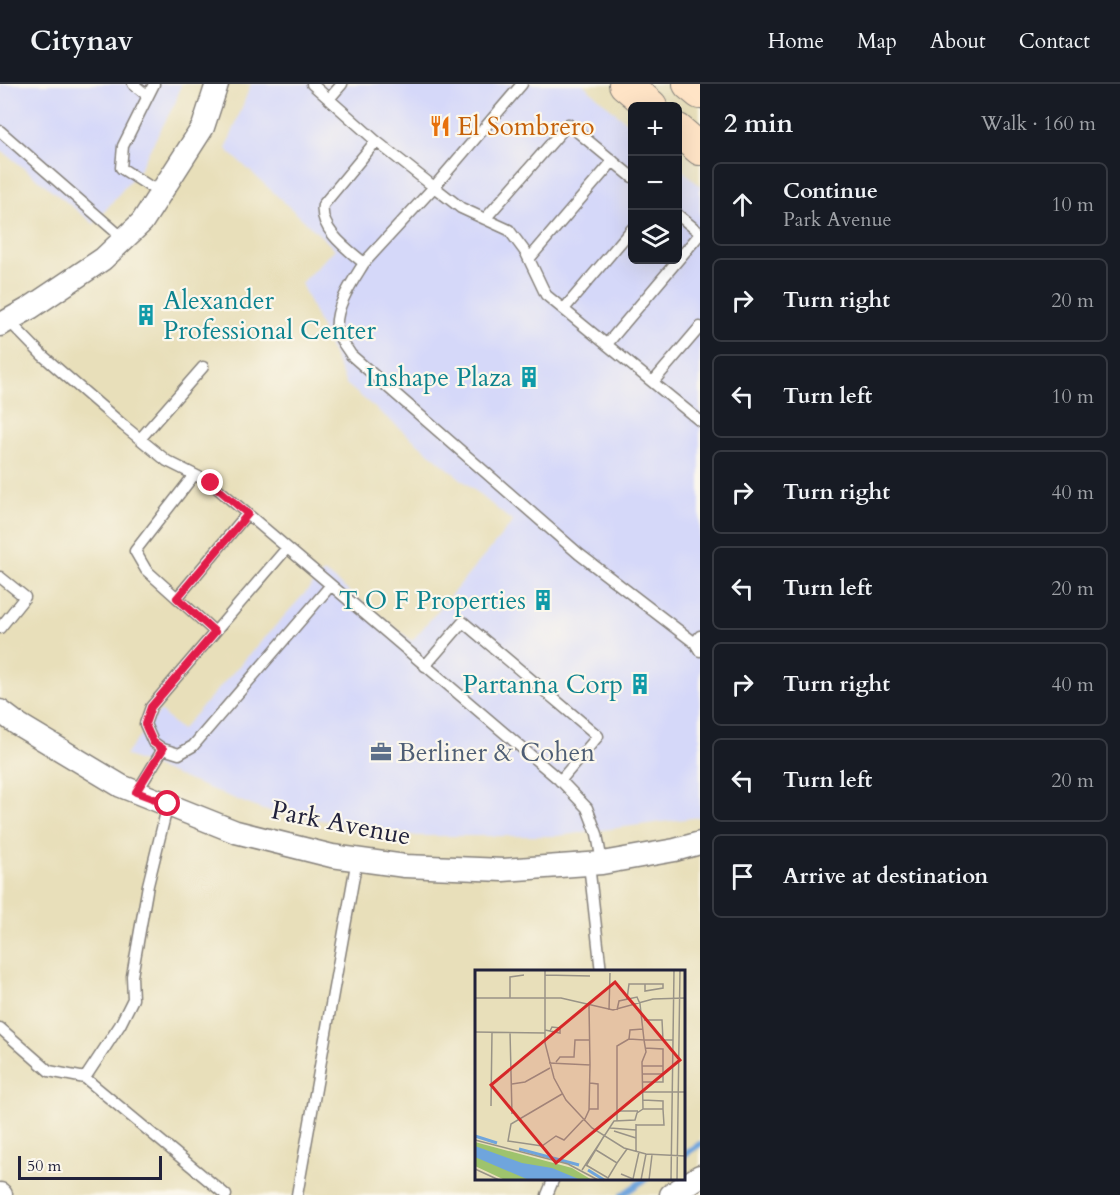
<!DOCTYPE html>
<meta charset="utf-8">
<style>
:root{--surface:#171b24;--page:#20242c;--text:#f1f3f6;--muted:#9ea1a6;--line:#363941}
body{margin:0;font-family:Cardo,serif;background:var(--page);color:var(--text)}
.controls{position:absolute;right:18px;top:18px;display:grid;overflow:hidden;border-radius:9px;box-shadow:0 6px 24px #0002}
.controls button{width:54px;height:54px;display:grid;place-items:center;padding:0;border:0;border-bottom:2px solid var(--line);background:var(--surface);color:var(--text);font:30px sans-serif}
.scale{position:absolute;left:18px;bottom:15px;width:144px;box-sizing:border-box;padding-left:6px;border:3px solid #22223b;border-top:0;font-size:16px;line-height:21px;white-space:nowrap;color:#22223b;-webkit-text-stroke:4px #fbf7ec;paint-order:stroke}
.stop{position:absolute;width:18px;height:18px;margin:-14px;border:4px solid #e11d48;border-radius:50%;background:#fff}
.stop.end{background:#e11d48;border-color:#fff;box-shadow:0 2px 6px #0008}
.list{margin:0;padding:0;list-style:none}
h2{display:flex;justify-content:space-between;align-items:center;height:78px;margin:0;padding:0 24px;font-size:26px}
h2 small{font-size:20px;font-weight:400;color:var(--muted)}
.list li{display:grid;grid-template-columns:39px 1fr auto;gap:18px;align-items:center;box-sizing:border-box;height:84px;margin:0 12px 12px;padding:0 12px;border:2px solid var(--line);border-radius:9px}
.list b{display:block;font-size:22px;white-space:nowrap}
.list p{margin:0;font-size:20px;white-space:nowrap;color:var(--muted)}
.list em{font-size:20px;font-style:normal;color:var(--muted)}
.icon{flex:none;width:33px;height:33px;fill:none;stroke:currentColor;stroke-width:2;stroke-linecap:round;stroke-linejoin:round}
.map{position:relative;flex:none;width:700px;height:1111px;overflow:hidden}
header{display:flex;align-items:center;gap:36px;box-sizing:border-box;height:84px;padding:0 30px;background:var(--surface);border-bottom:2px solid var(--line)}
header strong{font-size:28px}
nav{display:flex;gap:33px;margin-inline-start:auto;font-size:21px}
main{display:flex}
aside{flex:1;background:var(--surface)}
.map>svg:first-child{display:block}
.built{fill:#d5d8f9}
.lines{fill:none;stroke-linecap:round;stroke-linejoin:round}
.stream{stroke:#6fa5dd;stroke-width:6}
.service-casing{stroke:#85807a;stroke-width:13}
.minor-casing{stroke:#85807a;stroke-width:25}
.secondary-casing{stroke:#85807a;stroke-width:34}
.service{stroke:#fff;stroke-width:10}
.minor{stroke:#fff;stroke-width:22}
.secondary{stroke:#ffe4c6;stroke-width:32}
.route{stroke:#e11d48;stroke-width:8}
.labels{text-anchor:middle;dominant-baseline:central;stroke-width:4.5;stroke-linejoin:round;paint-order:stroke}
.food-label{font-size:26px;fill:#c56008;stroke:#fbf7ec;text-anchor:start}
.culture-label{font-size:26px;fill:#0d838f;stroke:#fbf7ec;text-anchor:end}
.service-label{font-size:26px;fill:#4e5e75;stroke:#fbf7ec;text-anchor:start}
.street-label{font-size:26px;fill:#22223b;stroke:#fbf7ec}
.inset-river{fill:none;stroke:#6fa5dd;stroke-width:3}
.inset-road{fill:none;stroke:#999387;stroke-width:1.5}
.view{fill:#d62828;fill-opacity:0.15;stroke:#d62828;stroke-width:3}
.inset-edge{fill:none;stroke:#22223b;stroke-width:3}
</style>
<header>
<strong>Citynav</strong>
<nav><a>Home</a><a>Map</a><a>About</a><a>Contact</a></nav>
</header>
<main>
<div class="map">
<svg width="700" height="1111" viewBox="0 0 700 1111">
<rect width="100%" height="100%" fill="#fbf7ec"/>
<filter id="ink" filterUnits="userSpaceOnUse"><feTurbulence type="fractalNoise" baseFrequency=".0167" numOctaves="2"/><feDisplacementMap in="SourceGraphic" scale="12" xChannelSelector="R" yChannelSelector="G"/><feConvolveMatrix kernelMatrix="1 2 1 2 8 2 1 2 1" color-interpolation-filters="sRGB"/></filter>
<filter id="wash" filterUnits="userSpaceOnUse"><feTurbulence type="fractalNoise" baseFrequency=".008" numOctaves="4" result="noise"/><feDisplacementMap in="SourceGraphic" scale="24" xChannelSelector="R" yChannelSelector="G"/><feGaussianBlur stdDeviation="1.35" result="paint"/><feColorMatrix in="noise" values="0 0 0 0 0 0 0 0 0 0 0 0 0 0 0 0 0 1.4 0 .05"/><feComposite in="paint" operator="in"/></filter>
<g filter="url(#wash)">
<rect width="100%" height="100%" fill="#e8dfba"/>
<path class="built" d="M0,0h181l-5,17 -37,69 -45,54 -94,-75z
M251,0h332l49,43v133h46v-94l22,20v631l-143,19h-140l-154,-26 -138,-55 35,-44 21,19 143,-158 88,69 101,-119 -167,-138 -45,-101 34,-34 -109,-100z"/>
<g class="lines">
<path class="stream" d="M684,1071l16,-11
M622,1111l25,-17"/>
</g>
</g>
<g filter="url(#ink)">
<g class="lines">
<defs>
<path id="service" d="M133,0l15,12
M154,0l-31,62 -2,22 39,25
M312,0l64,57 58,46 -70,76
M522,0l-88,103 27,21 48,22 17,23 20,42 154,126
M329,15l13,-15
M0,47l124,108
M376,57l-53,64c-4,24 24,44 41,58 -11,18 -30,44 -27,67 1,8 10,18 14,25l228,199 116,89
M678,131l22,18
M485,135l83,-95 64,53
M529,175l84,-98
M564,225l68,-80
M8,236l34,35 82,71 43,35 44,22 120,102 -138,161 -14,8 -16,-5 -26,43
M607,260l93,-110
M653,298l47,-55
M140,355l63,-72
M0,493l25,20 -25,31
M331,501l232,198 24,25 10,26 5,29
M177,514l70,-84
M215,548l72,-84
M700,552l-5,7 5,8
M425,582l38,-44 135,114 -38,45
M163,665l-10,-7 -8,-18 6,-17 64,-75 -69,-62 -11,-19 59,-76
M589,780l12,108
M0,944l49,43 36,7 141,117
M85,994l35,-53 13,-26 -1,-23 16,-91 20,-81
M297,1111l60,-336
M547,1111l7,-17"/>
<path id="minor" d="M0,241l30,-17 73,-49 39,-37 61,-95 14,-43
M0,627l16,12 105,63 115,46 96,24 73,10 98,4 99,-7 73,-13 25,-7
M0,1110l1,1
M671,1111l29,-19"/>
<path id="secondary" d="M625,0l26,22
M689,0l11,9
M678,46l22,19"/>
</defs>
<use href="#service" class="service-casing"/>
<use href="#minor" class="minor-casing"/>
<use href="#secondary" class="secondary-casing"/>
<use href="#service" class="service"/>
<use href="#minor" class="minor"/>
<use href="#secondary" class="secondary"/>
</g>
</g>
<g class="lines" filter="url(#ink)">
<path class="route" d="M168,720l-32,-12 27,-43 -10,-7 -8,-18 6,-17 64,-75 -38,-34 71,-84 -37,-31"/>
</g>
<defs>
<symbol id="restaurant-bare" viewBox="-9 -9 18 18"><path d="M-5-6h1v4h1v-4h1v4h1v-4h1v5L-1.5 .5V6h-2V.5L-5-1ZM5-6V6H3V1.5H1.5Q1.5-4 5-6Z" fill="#e8710a" stroke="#fbf7ec" stroke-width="2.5" paint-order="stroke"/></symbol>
<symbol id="building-bare" viewBox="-9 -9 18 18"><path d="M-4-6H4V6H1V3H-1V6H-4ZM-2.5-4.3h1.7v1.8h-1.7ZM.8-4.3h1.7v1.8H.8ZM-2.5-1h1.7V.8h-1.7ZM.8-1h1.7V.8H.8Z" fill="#0f9aa8" stroke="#fbf7ec" stroke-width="2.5" paint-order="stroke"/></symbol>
<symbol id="office-bare" viewBox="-9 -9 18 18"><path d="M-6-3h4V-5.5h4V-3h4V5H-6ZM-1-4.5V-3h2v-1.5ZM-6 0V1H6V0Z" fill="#5c6f8a" stroke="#fbf7ec" stroke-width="2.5" paint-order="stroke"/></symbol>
</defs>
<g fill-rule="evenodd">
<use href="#restaurant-bare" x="425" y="27" width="30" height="30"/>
<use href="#building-bare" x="131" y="216" width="30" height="30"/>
<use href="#building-bare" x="514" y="278" width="30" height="30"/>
<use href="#building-bare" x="528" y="501" width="30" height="30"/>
<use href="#building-bare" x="625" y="585" width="30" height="30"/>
<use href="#office-bare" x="366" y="653" width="30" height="30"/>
</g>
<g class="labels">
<g class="food-label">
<text x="457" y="42">El Sombrero</text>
</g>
<g class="culture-label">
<text x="163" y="216" text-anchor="start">Alexander<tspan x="163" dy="30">Professional Center</tspan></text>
<text x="512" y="293">Inshape Plaza</text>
<text x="526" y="516">T O F Properties</text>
<text x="623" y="600">Partanna Corp</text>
</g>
<g class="service-label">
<text x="398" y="668">Berliner &amp; Cohen</text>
</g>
<g class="street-label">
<text transform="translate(341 739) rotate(11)">Park Avenue</text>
</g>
</g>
<g transform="translate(475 886)">
<rect width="210" height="210" fill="#e8dfba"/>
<path d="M0,172l97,26 20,12h-87l-30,-14z" fill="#9ec36d"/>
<path d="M0,176l47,17 30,5 29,12h-52l-54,-23z" fill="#6fa5dd"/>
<path class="inset-river" d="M0,166l22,7M44,179l60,16M113,200l16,10"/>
<path class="inset-road" d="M70,0v73l9,35 12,22 26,28 32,20 22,6 39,2M70,5l45,1M0,28h86l52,12 40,-11 32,-1M35,28v-21l14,-2M152,29l2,-15h34v4l-18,3v-7M134,40l1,-37M142,40l2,-9 18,-4 3,7 4,36 -15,-1M169,50h18l1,20M70,60l15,3v-5l-8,-1 -2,4M0,62l70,1M35,62l2,82M81,92l4,-5h14l1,-17h14M74,93l41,2 -1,-60M167,96h21M167,104h21M167,112h21v-33l-18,-1M37,114l13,-2 25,-14M167,122h43M87,124l-51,30 -3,17 34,5 14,-10 8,4 19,-20M168,130l20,1v8h-20l-1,-47 4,-10 -2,-12h29M16,136l1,-74M114,139h9v-25l-8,-1M142,141v-65l12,-7 1,-9 13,-1M109,151l5,-11 1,-45M142,151v-10h21M161,155h28l-1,-16M135,158l26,2M139,161l22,7M0,170l93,24 30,16M121,180l21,13 10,-14M161,182v-28M111,195l22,13 9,-15M111,196l18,-30M0,199l24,11M107,200l32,-49 21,-1 2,-7 6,-4M146,204l12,5 6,-27M166,210l5,-26M174,210l3,-25M196,210l3,-210M202,210l3,-210"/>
<path class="view" d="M140,12l65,78 -124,103 -65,-78z"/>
<rect width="210" height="210" class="inset-edge"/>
</g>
</svg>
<div class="controls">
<button>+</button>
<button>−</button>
<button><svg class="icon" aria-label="layers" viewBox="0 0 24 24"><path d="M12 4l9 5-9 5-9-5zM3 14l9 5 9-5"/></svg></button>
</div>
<div class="scale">50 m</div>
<div class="stop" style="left:168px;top:720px"></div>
<div class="stop end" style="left:211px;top:399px"></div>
</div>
<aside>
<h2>2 min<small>Walk · 160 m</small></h2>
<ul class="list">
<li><svg class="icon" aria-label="ahead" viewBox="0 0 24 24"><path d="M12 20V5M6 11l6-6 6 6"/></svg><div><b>Continue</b><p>Park Avenue</p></div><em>10 m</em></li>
<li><svg class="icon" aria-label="right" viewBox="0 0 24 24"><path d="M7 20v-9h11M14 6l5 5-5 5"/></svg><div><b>Turn right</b></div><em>20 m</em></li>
<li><svg class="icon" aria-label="left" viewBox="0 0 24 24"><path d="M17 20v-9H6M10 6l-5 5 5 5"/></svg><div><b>Turn left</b></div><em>10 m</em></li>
<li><svg class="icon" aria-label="right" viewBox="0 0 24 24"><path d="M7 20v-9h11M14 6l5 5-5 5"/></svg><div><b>Turn right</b></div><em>40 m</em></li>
<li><svg class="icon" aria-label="left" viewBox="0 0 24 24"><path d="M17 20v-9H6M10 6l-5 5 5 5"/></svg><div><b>Turn left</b></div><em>20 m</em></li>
<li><svg class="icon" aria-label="right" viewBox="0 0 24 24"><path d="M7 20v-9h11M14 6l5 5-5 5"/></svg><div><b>Turn right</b></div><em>40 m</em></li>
<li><svg class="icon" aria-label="left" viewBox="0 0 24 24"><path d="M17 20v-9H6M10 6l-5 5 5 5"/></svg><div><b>Turn left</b></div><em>20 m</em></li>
<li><svg class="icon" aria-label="arrive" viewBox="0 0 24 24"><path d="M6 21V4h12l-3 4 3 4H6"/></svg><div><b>Arrive at destination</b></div></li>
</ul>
</aside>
</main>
